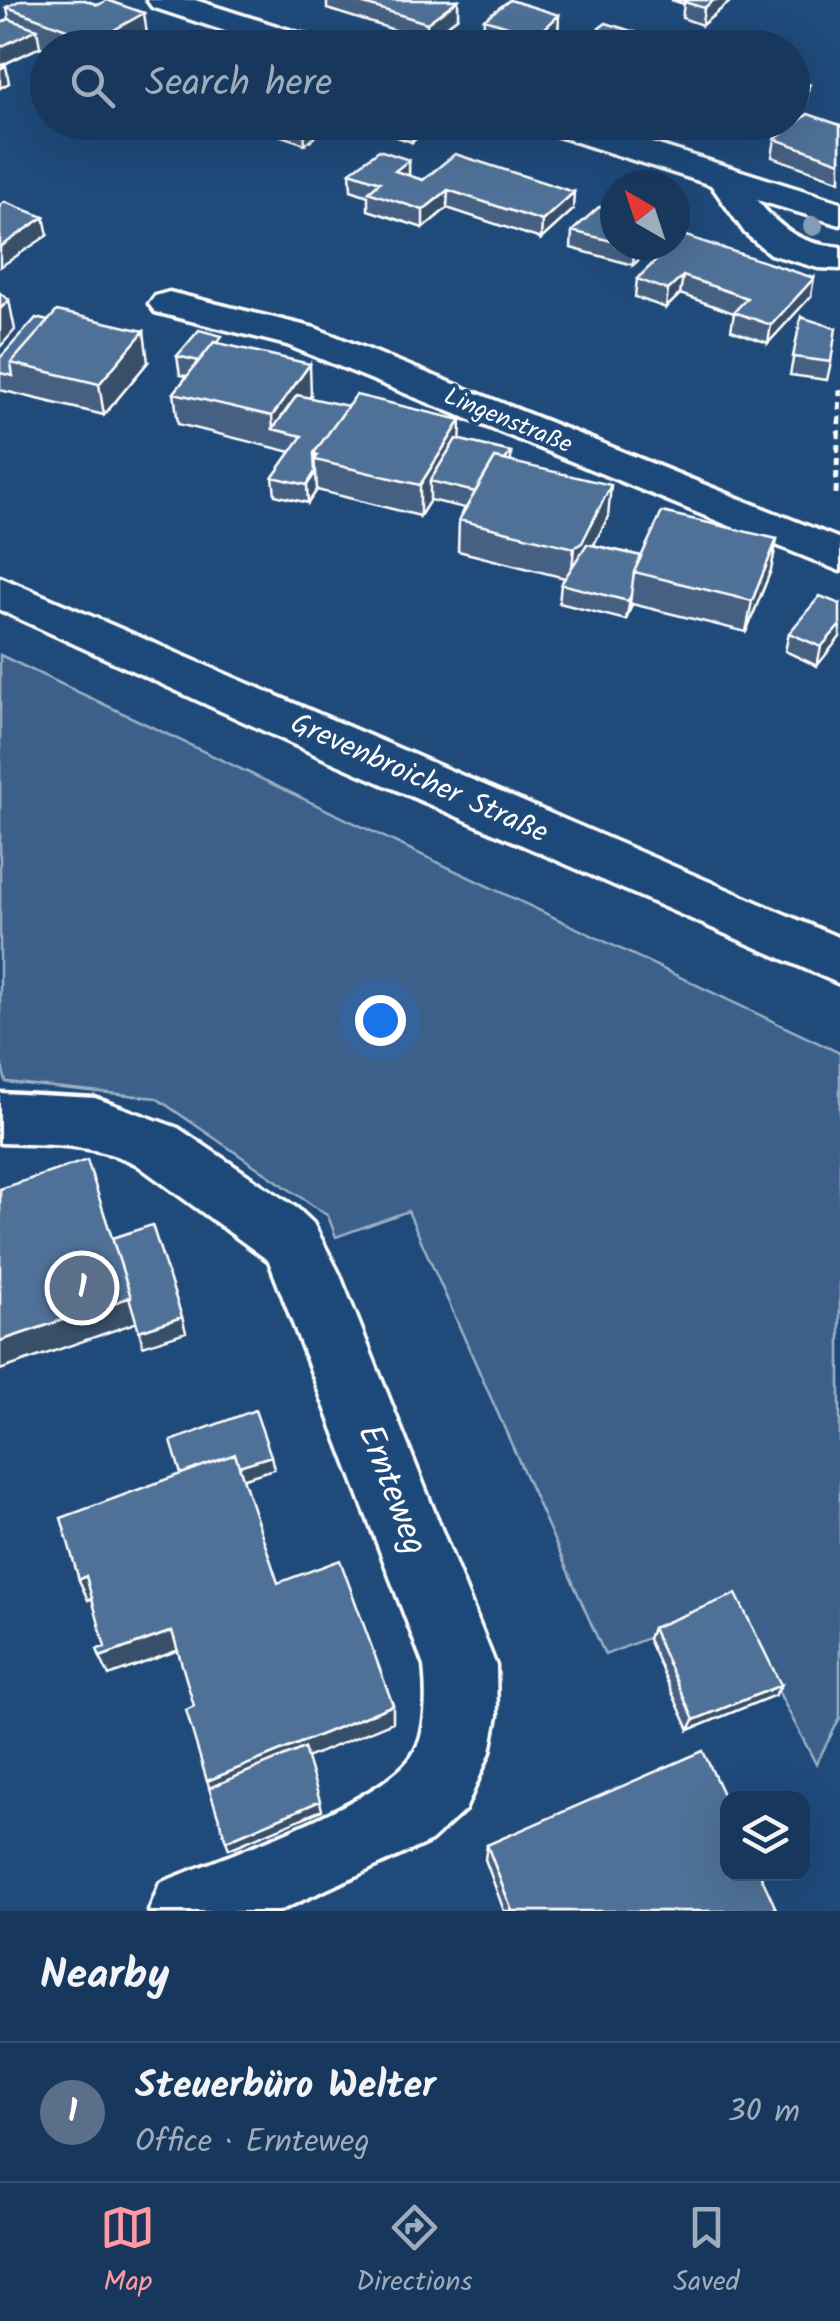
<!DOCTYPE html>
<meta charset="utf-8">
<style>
:root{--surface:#17385c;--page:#244365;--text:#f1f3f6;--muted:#9eacbb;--line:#365272;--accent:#ff9aa2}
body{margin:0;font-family:Kalam,sans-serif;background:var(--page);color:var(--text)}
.controls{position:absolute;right:30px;bottom:30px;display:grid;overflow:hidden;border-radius:20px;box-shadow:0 10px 40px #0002}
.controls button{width:90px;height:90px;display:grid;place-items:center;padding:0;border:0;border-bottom:2px solid var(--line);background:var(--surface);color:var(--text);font:50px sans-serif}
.compass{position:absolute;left:600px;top:170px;width:90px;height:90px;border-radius:50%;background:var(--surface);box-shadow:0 10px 40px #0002;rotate:321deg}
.you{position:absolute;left:380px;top:1020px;width:35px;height:35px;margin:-25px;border:8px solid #fff;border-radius:50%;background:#1a73e8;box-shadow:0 0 0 15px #1a73e833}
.badge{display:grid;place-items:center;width:65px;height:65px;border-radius:50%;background:var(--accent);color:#fff;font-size:32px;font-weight:700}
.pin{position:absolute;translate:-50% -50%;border:5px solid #fff;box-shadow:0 2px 10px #0006}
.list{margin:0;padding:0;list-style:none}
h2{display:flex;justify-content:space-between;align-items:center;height:130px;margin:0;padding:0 40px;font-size:42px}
h2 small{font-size:32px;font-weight:400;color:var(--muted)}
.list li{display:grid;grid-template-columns:65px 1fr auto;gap:30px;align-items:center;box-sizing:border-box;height:140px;padding:0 40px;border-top:2px solid var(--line)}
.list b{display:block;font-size:38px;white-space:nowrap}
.list p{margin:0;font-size:32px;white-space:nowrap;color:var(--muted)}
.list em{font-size:32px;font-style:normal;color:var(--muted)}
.icon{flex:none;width:55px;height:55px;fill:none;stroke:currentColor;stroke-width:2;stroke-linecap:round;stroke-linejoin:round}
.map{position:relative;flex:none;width:840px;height:1911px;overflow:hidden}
.search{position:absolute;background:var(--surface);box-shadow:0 10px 40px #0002;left:30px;right:30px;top:30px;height:110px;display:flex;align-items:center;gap:25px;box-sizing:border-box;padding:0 35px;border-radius:55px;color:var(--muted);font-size:38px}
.sheet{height:270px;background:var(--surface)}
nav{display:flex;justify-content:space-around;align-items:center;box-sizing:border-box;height:140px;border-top:2px solid var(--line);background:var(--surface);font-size:28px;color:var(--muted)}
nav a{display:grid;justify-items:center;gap:5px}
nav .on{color:var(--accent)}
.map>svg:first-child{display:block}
.green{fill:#3c618b;stroke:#9eb0c5;stroke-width:2.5}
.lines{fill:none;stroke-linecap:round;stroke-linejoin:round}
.minor-casing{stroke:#fff;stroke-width:7}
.tertiary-casing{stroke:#fff;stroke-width:7}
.path{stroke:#fff;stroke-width:5;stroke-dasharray:8 6;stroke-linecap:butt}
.minor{fill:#1f4a7a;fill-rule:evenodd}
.tertiary{fill:#1f4a7a;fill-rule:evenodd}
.tree{fill:#859cb6}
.wall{fill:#456182;stroke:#fff;stroke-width:2.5}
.shaded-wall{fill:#384f6a;stroke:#fff;stroke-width:2.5}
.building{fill:#507197;stroke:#fff;stroke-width:2.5}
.labels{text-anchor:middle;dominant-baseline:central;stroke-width:8;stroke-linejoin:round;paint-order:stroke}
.far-street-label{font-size:25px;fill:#fff;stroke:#1f4a7a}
.street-label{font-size:30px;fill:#fff;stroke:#1f4a7a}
.near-street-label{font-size:35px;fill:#fff;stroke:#1f4a7a}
</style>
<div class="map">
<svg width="840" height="1911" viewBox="0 0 840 1911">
<rect width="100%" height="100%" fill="#1f4a7a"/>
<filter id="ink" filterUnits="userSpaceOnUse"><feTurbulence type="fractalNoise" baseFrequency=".01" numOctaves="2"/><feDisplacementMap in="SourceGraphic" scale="20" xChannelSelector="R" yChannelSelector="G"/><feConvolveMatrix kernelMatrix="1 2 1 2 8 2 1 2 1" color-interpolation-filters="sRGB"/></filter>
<g filter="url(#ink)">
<path class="green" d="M0,655l840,398v665l-24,46 -83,-160 -128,51 -197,-444 -72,26 -8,-21 -172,-118 -150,-16 -6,-23z"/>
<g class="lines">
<defs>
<path id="minor" d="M147,0h48l129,41 4,7h-51l-125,-41z
M531,122h54l255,80v23l-83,-25c23,29 45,45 83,47v22l-22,-1 -48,-14 -25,-21 -34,-48 -175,-56z
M169,292l146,36 525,211v32l-553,-226 -132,-33 -6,-8 6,-8z
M0,1093l95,5 83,30 120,81 15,14 26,50 157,393 1,50 -7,36 -25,58 -34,31 -152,70h-130l11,-28c58,-24 221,-80 252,-127 16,-24 15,-62 12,-90l-155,-405 -133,-97c-43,-21 -89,-19 -136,-21z"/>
<path id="tertiary" d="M0,577l840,361v46l-519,-227 -321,-147z"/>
</defs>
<use href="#minor" class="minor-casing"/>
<use href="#tertiary" class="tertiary-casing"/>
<path class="path" d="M836,494l4,-104"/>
<use href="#minor" class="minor"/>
<use href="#tertiary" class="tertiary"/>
</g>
<circle class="tree" cx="813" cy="226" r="10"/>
<path class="wall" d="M327,0h131v17l-31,23 -100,-31z
M671,0h61l-30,25 -20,-7 2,-14z
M7,7l141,35 -9,6h-91v2l-8,-3 -37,18 6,18 -9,5v-64l9,-5z
M559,15l-1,17 -17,16h-41v-7l-17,-5 1,-17z
M241,122h127l-11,9 -24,-8 -28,21z
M385,122h51l-24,20 -27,-9z
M840,125v56l-68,-24 3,-18z
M409,160v16l14,4 150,30 -32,29 -94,-31 -24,20 -55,-18v-14l-17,-6 -1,-18z
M615,212v33h40l-22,20 -62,-17 1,-17z
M672,245l139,51 -43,47 -37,-13 3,-17 -54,-19 -14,14 -31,-11 2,-18z
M801,317l30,45 -4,18 -37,-5z
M223,344l88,51 -2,3 151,42 51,12v10l97,55 -15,28 48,11 136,-17 -6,31 -25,62 -114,-28 -6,16 -67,-17 2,-19 4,-6 -107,-27 1,-31 6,-12 -35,-8 -10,16 -103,-26 -9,13 -33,-8 -2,-18 18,-25 -113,-28 -4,-31 13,-17 -7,-1 -3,-19z
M0,358l148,4 -44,53 -104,-25z
M840,604l-23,62 -32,-15 4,-18z
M652,1628l129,57 -6,10 -86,35 -41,-91z
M487,1845l290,66h-273l-19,-52z"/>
<path class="shaded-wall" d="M458,0v17l-31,23v-17z
M714,0h18l-30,25 2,-17z
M144,13l4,29 -9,6h-42l-1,-8z
M559,15l-1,17 -17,16h-11v-6z
M37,29l3,18 -40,19v-19z
M641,34l-1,14h-17z
M6,66l3,17 -9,5v-19z
M809,85l-3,17 -14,10v-15z
M309,122l24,1 -28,21 -1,-18z
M357,122h11l-11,9z
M414,122h22l-24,20v-18z
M409,160v17l-14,-6z
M448,190l-1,18 -24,20v-18z
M574,192l-1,18 -32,29 1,-18z
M44,217l4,18 -48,32v-20z
M638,245h17l-22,20 2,-18z
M683,276l-3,18 -14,14 2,-18z
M814,278l-3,18 -43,47 3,-18z
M9,300l6,30 -15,17v-38z
M144,331l4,31 -44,53 -5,-31z
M310,364l1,31 -26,37 -12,-3 -1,-13z
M461,420l-1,31 -30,30v19l-10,16v-31z
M316,472l1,18 -9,13 -1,-18z
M611,485l-3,32 -29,57 -8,5 3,-31z
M777,539l-6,31 -25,62 6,-31z
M631,595l-1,8 2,1 -6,16z
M840,625v12l-23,29 4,-19z
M131,1297l7,25 -138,48v-29z
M182,1317l4,15 -43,14 -4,-15z
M271,1456l3,13 -87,27 -3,-13z
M86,1576l9,21 -7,3 -9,-20z
M172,1631l7,19 -70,26 -9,-19z
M781,1685l-6,10 -86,35 5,-10z
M393,1705v17l-180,75 -6,-16z
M320,1801l2,9 -93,39 -3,-8z"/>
<path class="building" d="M21,0h64l13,5 9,-5 37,13 -48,27 -89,-33z
M351,0h107l-31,23z
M510,0l49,15 -29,27 -30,-10 8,-6 -24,-7z
M686,0h28l-10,8 -20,-6z
M9,19l28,10 -37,18v-23z
M606,23l35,11 -18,14h-50z
M226,41l20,7h-31z
M792,79l17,6 -17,12z
M808,114l32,11v37l-65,-23z
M379,150l30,10 -14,11 28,9 32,-26 119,38 -32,29 -94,-31 -25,20 -55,-18 12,-10 -30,-10z
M5,202l39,15 -44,30v-42z
M599,207l16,5v30l-43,-11z
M683,235l131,43 -43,47 -37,-13 13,-14 -64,-22 -15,14 -31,-11 35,-34h3v-3z
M0,293l9,7 -9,9z
M57,311l87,20 -45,53 -88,-21z
M801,317l35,11 -5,34 -38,-5z
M36,318l12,3 -37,42 2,13 -13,-3v-15z
M199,330l23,6 -5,7 -3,-1 -15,19 -22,-5z
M214,342l96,22 -38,52 -98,-23z
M297,395l51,11 -34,47 1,19 -8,13 -34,-8 29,-41 -29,-7z
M356,395l105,25 -41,65 -105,-25 3,-5 -4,-2z
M456,439l55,13 -6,8 -10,-2 -20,34 -45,-11z
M495,458l116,27 -29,58 -8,5 -115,-28z
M662,512l115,27 -25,62 -118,-29z
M587,544l54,12 -7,16 -3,23 -3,6 -67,-17z
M820,596l20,8v21l-19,22 -32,-14z
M87,1160l44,137 -131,44v-152z
M152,1225l30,92 -43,14 -10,-34h2l-19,-59z
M255,1410l16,46 -32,10 -4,-12 -54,20 -10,-33z
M235,1454l43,129 62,-23 53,145 -186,76 -21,-71 8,-4 -22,-75 -72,26 -3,-8 8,-2 -19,-71 -7,4 -18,-62z
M736,1594l45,91 -87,35 -42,-92z
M304,1748l16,53 -94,40 -17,-53z
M703,1751l25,54v69h32l17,37h-265l-25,-66z"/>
</g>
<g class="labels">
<g class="far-street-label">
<text transform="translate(508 421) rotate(22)">Lingenstraße</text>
</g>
<g class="street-label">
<text transform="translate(419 779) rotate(24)">Grevenbroicher Straße</text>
</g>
<g class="near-street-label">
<text transform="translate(391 1490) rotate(69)">Ernteweg</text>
</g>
</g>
</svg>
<div class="controls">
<button><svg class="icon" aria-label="layers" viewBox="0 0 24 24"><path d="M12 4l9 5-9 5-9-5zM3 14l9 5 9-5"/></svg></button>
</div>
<svg class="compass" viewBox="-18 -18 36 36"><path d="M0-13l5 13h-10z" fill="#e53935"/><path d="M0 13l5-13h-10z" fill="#9eacbb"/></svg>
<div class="you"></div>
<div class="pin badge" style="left:82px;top:1288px;background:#5c6f8a">1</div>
<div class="search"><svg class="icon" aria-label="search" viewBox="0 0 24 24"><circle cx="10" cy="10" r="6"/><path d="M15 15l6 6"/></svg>Search here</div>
</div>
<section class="sheet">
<h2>Nearby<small></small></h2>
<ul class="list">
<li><span class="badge" style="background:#5c6f8a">1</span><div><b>Steuerbüro Welter</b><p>Office · Ernteweg</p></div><em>30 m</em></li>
</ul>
</section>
<nav>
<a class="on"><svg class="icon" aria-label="map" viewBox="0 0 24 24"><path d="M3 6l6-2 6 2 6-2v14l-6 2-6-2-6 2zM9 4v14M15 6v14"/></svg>Map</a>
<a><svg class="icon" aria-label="directions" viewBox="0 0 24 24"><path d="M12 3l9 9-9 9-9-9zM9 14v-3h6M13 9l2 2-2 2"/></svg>Directions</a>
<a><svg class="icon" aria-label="saved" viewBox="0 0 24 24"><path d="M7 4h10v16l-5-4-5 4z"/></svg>Saved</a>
</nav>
